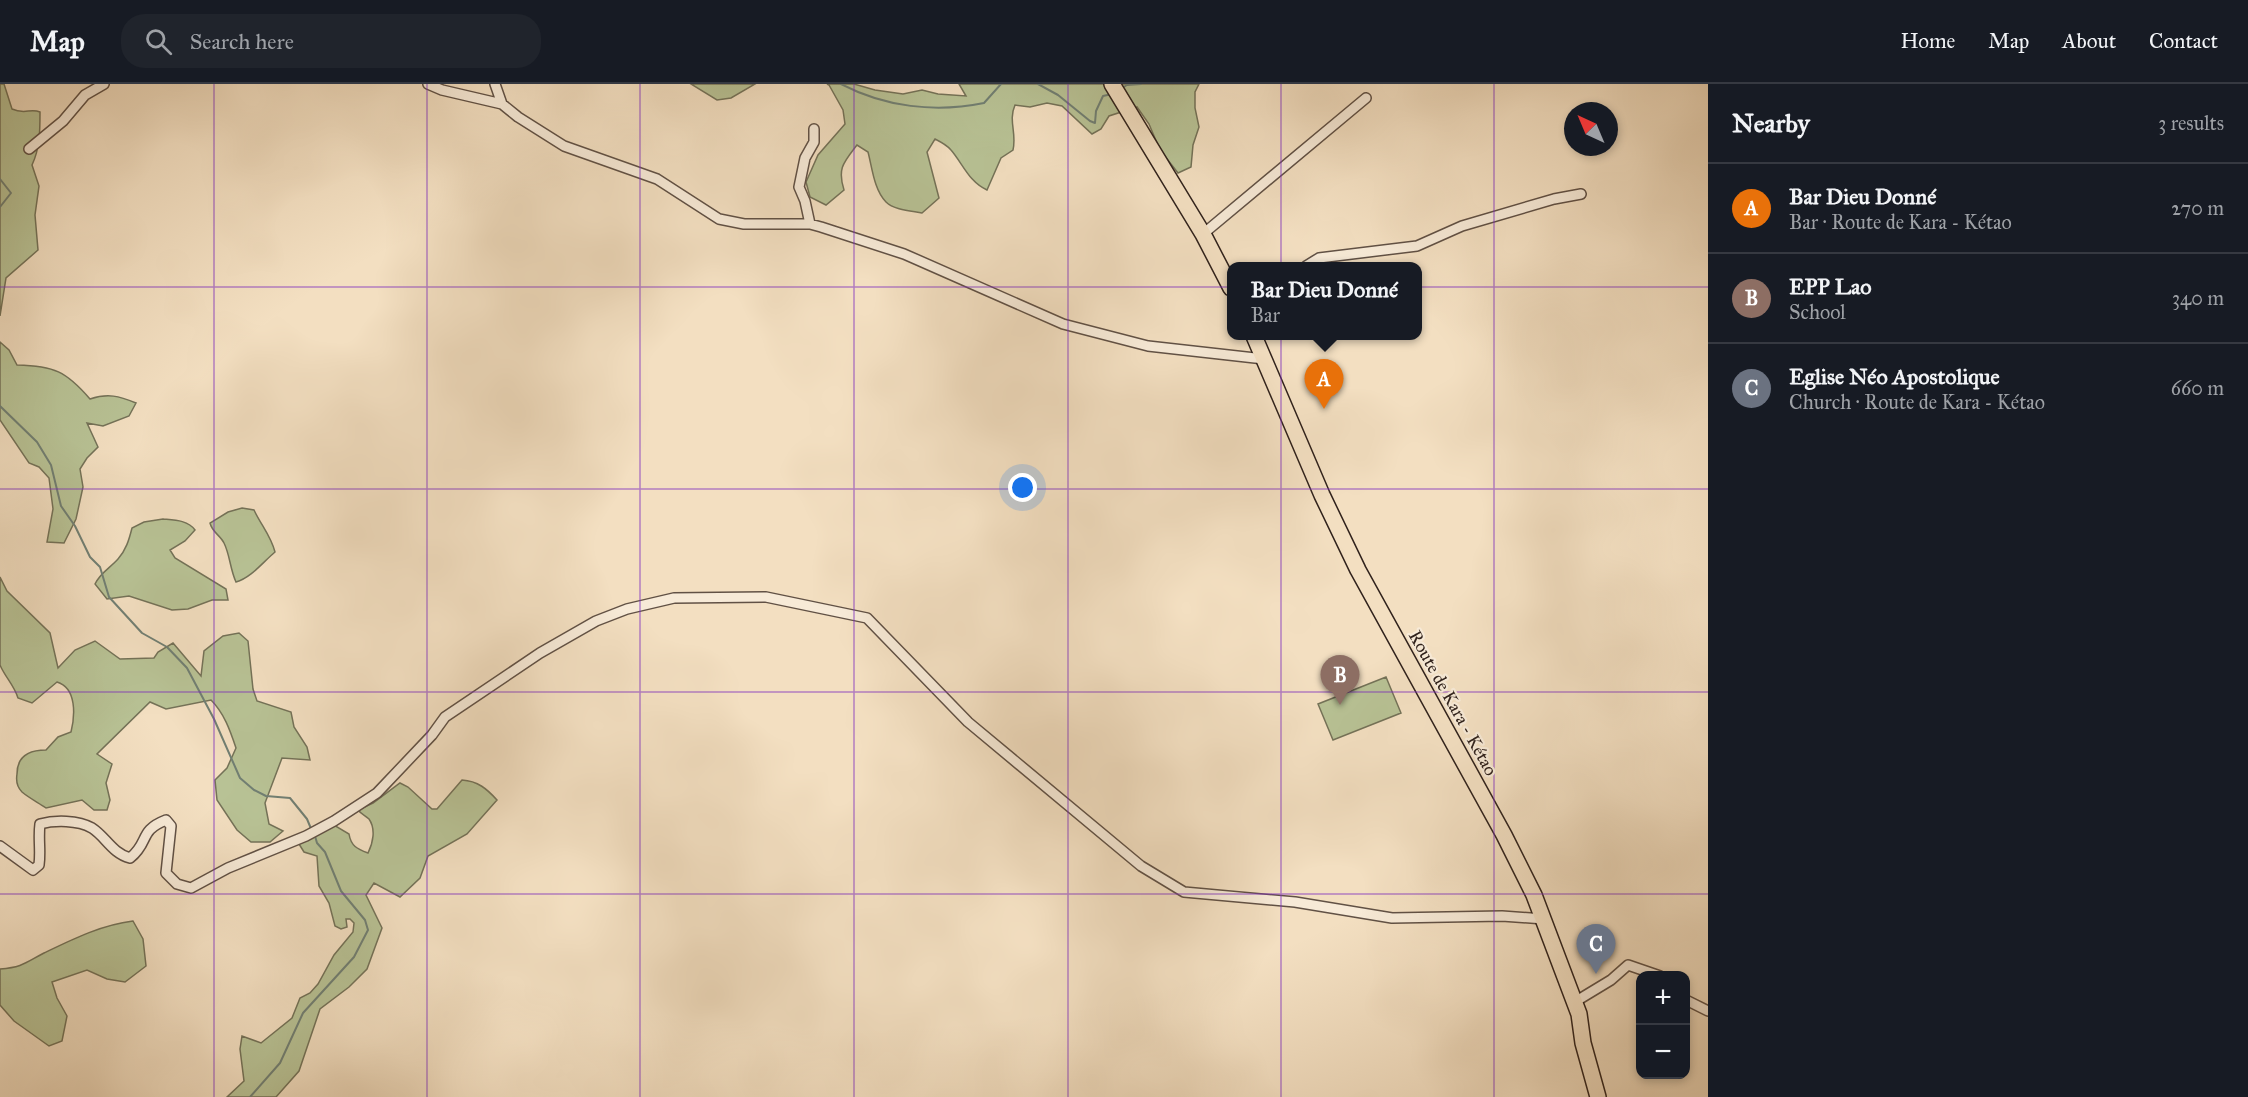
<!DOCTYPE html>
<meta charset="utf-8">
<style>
:root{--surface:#171b24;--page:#20242c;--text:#f1f3f6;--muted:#9ea1a6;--line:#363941;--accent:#ea580c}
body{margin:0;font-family:"IM FELL Great Primer",serif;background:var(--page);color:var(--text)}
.controls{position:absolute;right:18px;bottom:18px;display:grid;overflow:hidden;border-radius:12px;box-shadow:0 3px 9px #0003}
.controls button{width:54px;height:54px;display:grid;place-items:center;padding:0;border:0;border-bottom:2px solid var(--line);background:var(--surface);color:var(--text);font:30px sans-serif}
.compass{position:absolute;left:1564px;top:18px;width:54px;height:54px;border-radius:50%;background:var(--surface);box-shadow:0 3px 9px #0003;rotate:316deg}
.you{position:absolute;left:1023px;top:404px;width:21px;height:21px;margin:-15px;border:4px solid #fff;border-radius:50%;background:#1a73e8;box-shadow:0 0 0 9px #1a73e833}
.badge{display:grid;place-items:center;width:39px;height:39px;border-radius:50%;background:var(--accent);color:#fff;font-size:20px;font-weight:700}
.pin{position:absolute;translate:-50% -50px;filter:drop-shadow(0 2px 3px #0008)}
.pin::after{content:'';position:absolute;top:32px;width:21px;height:18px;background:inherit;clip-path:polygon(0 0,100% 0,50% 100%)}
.popup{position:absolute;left:1227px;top:178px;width:195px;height:78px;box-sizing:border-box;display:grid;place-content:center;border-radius:12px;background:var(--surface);filter:drop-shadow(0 2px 4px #0005);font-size:20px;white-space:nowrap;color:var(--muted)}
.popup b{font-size:22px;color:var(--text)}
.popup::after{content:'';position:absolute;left:50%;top:100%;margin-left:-12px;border:12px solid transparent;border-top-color:var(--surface)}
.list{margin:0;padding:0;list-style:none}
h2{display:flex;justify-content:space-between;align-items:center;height:78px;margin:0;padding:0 24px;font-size:26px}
h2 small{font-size:20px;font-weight:400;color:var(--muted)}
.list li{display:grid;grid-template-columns:39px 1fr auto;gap:18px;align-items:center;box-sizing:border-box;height:90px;padding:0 24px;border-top:2px solid var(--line)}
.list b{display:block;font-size:22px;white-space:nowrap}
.list p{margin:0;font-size:20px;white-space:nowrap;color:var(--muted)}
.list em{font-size:20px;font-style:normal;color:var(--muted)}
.icon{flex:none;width:33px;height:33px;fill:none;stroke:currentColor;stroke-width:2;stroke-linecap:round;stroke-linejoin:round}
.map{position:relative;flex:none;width:1708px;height:1013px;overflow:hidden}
header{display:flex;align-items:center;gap:36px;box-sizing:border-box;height:84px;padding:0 30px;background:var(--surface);border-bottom:2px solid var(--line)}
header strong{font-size:28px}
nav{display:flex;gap:33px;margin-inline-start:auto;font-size:21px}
.search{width:420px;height:54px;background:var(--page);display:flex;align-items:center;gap:15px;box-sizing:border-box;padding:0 21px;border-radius:24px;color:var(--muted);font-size:22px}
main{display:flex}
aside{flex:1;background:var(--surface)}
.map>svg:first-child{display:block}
.green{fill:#b8c295;stroke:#747258;stroke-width:1.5}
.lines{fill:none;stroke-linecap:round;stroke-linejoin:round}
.stream{stroke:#717f73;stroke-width:2}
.street-casing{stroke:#615145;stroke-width:12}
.primary-casing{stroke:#30221c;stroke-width:18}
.street{stroke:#f7ead7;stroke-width:9}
.primary{stroke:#f3dfc1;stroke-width:15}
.grid{fill:none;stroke:#7b2cbf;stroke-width:1.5;stroke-opacity:0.55}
.labels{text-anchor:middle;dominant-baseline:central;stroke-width:4.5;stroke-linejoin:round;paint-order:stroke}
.street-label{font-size:18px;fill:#30221c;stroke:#f7ead7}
</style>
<header>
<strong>Map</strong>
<div class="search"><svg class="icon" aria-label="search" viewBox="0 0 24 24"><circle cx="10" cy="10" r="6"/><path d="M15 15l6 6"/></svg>Search here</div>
<nav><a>Home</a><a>Map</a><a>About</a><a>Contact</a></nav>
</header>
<main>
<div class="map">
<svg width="1708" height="1013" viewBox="0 0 1708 1013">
<rect width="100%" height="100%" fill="#f3dfc1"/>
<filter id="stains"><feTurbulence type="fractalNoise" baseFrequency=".00333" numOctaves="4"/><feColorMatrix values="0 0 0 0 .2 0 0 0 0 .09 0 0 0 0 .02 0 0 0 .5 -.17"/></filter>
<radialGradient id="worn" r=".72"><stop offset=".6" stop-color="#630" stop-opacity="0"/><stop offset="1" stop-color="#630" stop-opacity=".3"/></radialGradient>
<path class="green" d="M0,0h4l8,25c13,6 18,-1 28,3 0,19 0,36 -8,53l7,21 -4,29 3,35 -32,28 -6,38z
M691,0h64l-24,14 -14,2z
M827,0h27l21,6 28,4 19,-4 16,4 28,2 -7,-12h240l-4,8v16l4,19 -6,18 -2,22 -13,6 -18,-23 -11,-26 -12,-17 -28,9 -8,13 -9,5 -30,-28 -15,-3 -17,4 -15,-2c-7,16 2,28 -2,45l-12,8 -14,32c-18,-8 -24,-26 -36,-40 -4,-5 -10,-8 -16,-11l-8,13 12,46 -17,15c-10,-2 -28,-3 -36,-11 -12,-12 -14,-35 -18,-50l-11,-7c-13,17 -20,23 -13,45l-18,15 -16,-8 -4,-15 12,-27 27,-31 -2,-14 -14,-25z
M0,258l9,8 8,15c37,1 49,6 73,34 18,-6 29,-3 46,4l-7,13 -26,10 -16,-3 11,24 -11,11 -7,11 3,18 -7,32 -12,24 -17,-1 6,-33 -4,-31 -10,-11 -10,-4 -29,-43z
M242,424l12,2c7,15 17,26 21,42 -12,10 -24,26 -39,30 -6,-13 -6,-27 -12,-39 -4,-8 -12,-11 -14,-20l18,-11z
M163,435c11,1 25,1 32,11l-10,11 -15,9 5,8 51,31 2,11h-16l-24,9 -16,1 -43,-14 -22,3 -12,-15c5,-11 15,-16 23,-25 8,-9 11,-19 14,-31l12,-6z
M0,493l7,14 43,42 8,35 17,-18 20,-9 25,18 34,-1 4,-6 15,-9 28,33 3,-25 19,-15 16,-3 9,8 5,48 4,12 34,11 3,15 13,20 3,13 -28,-2 -17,45 4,21 14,7 -13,11h-19l-14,-12 -20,-30 -2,-20 12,-12 9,-20c-6,-18 -12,-35 -25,-48l-45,9 -16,-7 -53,52 15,10 -6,19 4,17 -3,10h-13l-12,-10 -36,8c-7,-5 -17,-10 -24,-16 -5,-5 -6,-12 -5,-18 0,-18 13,-24 29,-24l12,-13 13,-5c4,-16 6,-44 -14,-50l-25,21 -14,-5c-4,-13 -13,-21 -18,-33z
M1386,593l15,36 -68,27 -15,-36z
M462,696c16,1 25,9 35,20l-30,34 -39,22 -8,22 -20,19 -26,-14 -8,12 16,33 -15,41 -18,18 -29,22 -21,62 -23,26h-49l17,-16 -4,-32 2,-13 19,7 31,-25 8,-20 10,-5 8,-9 16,-29 19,-23 1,-9 -4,-4h-4l1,8 -6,2 -6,-3 -6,-23 -10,-17 -2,-30 -13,-4 -5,-8 35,-19 15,9c2,12 8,15 19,19 5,-10 8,-24 1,-34 -3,-3 -8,-5 -11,-9l15,-7 27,-20 8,4 24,22h5z
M133,837l10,18 3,27 -21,16 -18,-3 -20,-9 -35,12 5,16 10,18 -5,25 -13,5 -35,-25 -14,-16v-36c23,-2 25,-6 44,-16 29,-14 57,-28 89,-32z"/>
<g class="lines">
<path class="stream" d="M841,0c44,23 94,29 143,19l17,-19
M1038,0l20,11 32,26 5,2 1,-12 7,-15 9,-2
M1122,4l5,-3 14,-1
M0,95l11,14 -11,14
M0,322l37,36 14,23 10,41 14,20 15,31 10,10 9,30 33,36 25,14 20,21 27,51 26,59 14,12 12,6 24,2 17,21 5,12
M250,1013l30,-34 23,-50 51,-56 14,-27 -3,-10 -24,-29 -16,-39 -8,-9 -2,-7"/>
<defs>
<path id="street" d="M428,0l14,6 60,14 16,13 46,29 93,33 62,40 25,5h66l11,3 83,27 159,70 85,22 116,13
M495,0l7,20
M29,65l34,-28 22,-26 19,-11
M810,140l-5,-23 -6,-14 6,-29 9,-16v-13
M1203,150l163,-136
M1306,182l13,-8 98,-12 45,-20 92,-27 27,-5
M0,762l33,24 6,-5c2,-14 -1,-27 1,-41 15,-4 38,-4 52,4 14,9 20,25 38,30 20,-16 8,-27 36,-38l5,6 -5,47 11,11 14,4 37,-20 78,-32 28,-15 43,-28 55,-58 13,-18 95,-64 56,-32 31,-12 47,-11 92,-1 101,21 101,104 173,144 43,26 111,10 97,16 110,-2 42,3
M1686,916l22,11
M1573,919l38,-23 17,-15 32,11"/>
<path id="primary" d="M1112,0l91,150 28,54
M1254,252l68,159 36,75 146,265 30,60 45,119 4,29 15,54"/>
</defs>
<use href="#street" class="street-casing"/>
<use href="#primary" class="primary-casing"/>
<use href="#street" class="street"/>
<use href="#primary" class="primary"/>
</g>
<path class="grid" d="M214,0v1013M427,0v1013M640,0v1013M854,0v1013M1068,0v1013M1281,0v1013M1494,0v1013M0,203h1708M0,405h1708M0,608h1708M0,810h1708"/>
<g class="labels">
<g class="street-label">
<text transform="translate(1453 619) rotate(61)">Route de Kara - Kétao</text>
</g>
</g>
<rect width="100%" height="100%" filter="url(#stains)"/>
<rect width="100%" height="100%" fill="url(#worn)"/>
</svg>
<div class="controls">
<button>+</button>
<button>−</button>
</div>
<svg class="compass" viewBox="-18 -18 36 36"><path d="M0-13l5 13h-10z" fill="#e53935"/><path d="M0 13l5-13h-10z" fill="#9ea1a6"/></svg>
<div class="you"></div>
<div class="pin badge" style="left:1324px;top:325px;background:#e8710a">A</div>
<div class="popup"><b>Bar Dieu Donné</b>Bar</div>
<div class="pin badge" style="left:1340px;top:621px;background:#8d6e63">B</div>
<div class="pin badge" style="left:1596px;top:890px;background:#6b7280">C</div>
</div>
<aside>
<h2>Nearby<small>3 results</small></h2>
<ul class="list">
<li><span class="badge" style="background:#e8710a">A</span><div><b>Bar Dieu Donné</b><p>Bar · Route de Kara - Kétao</p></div><em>270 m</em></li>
<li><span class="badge" style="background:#8d6e63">B</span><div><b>EPP Lao</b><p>School</p></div><em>340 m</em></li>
<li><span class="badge" style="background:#6b7280">C</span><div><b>Eglise Néo Apostolique</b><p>Church · Route de Kara - Kétao</p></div><em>660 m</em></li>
</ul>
</aside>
</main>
